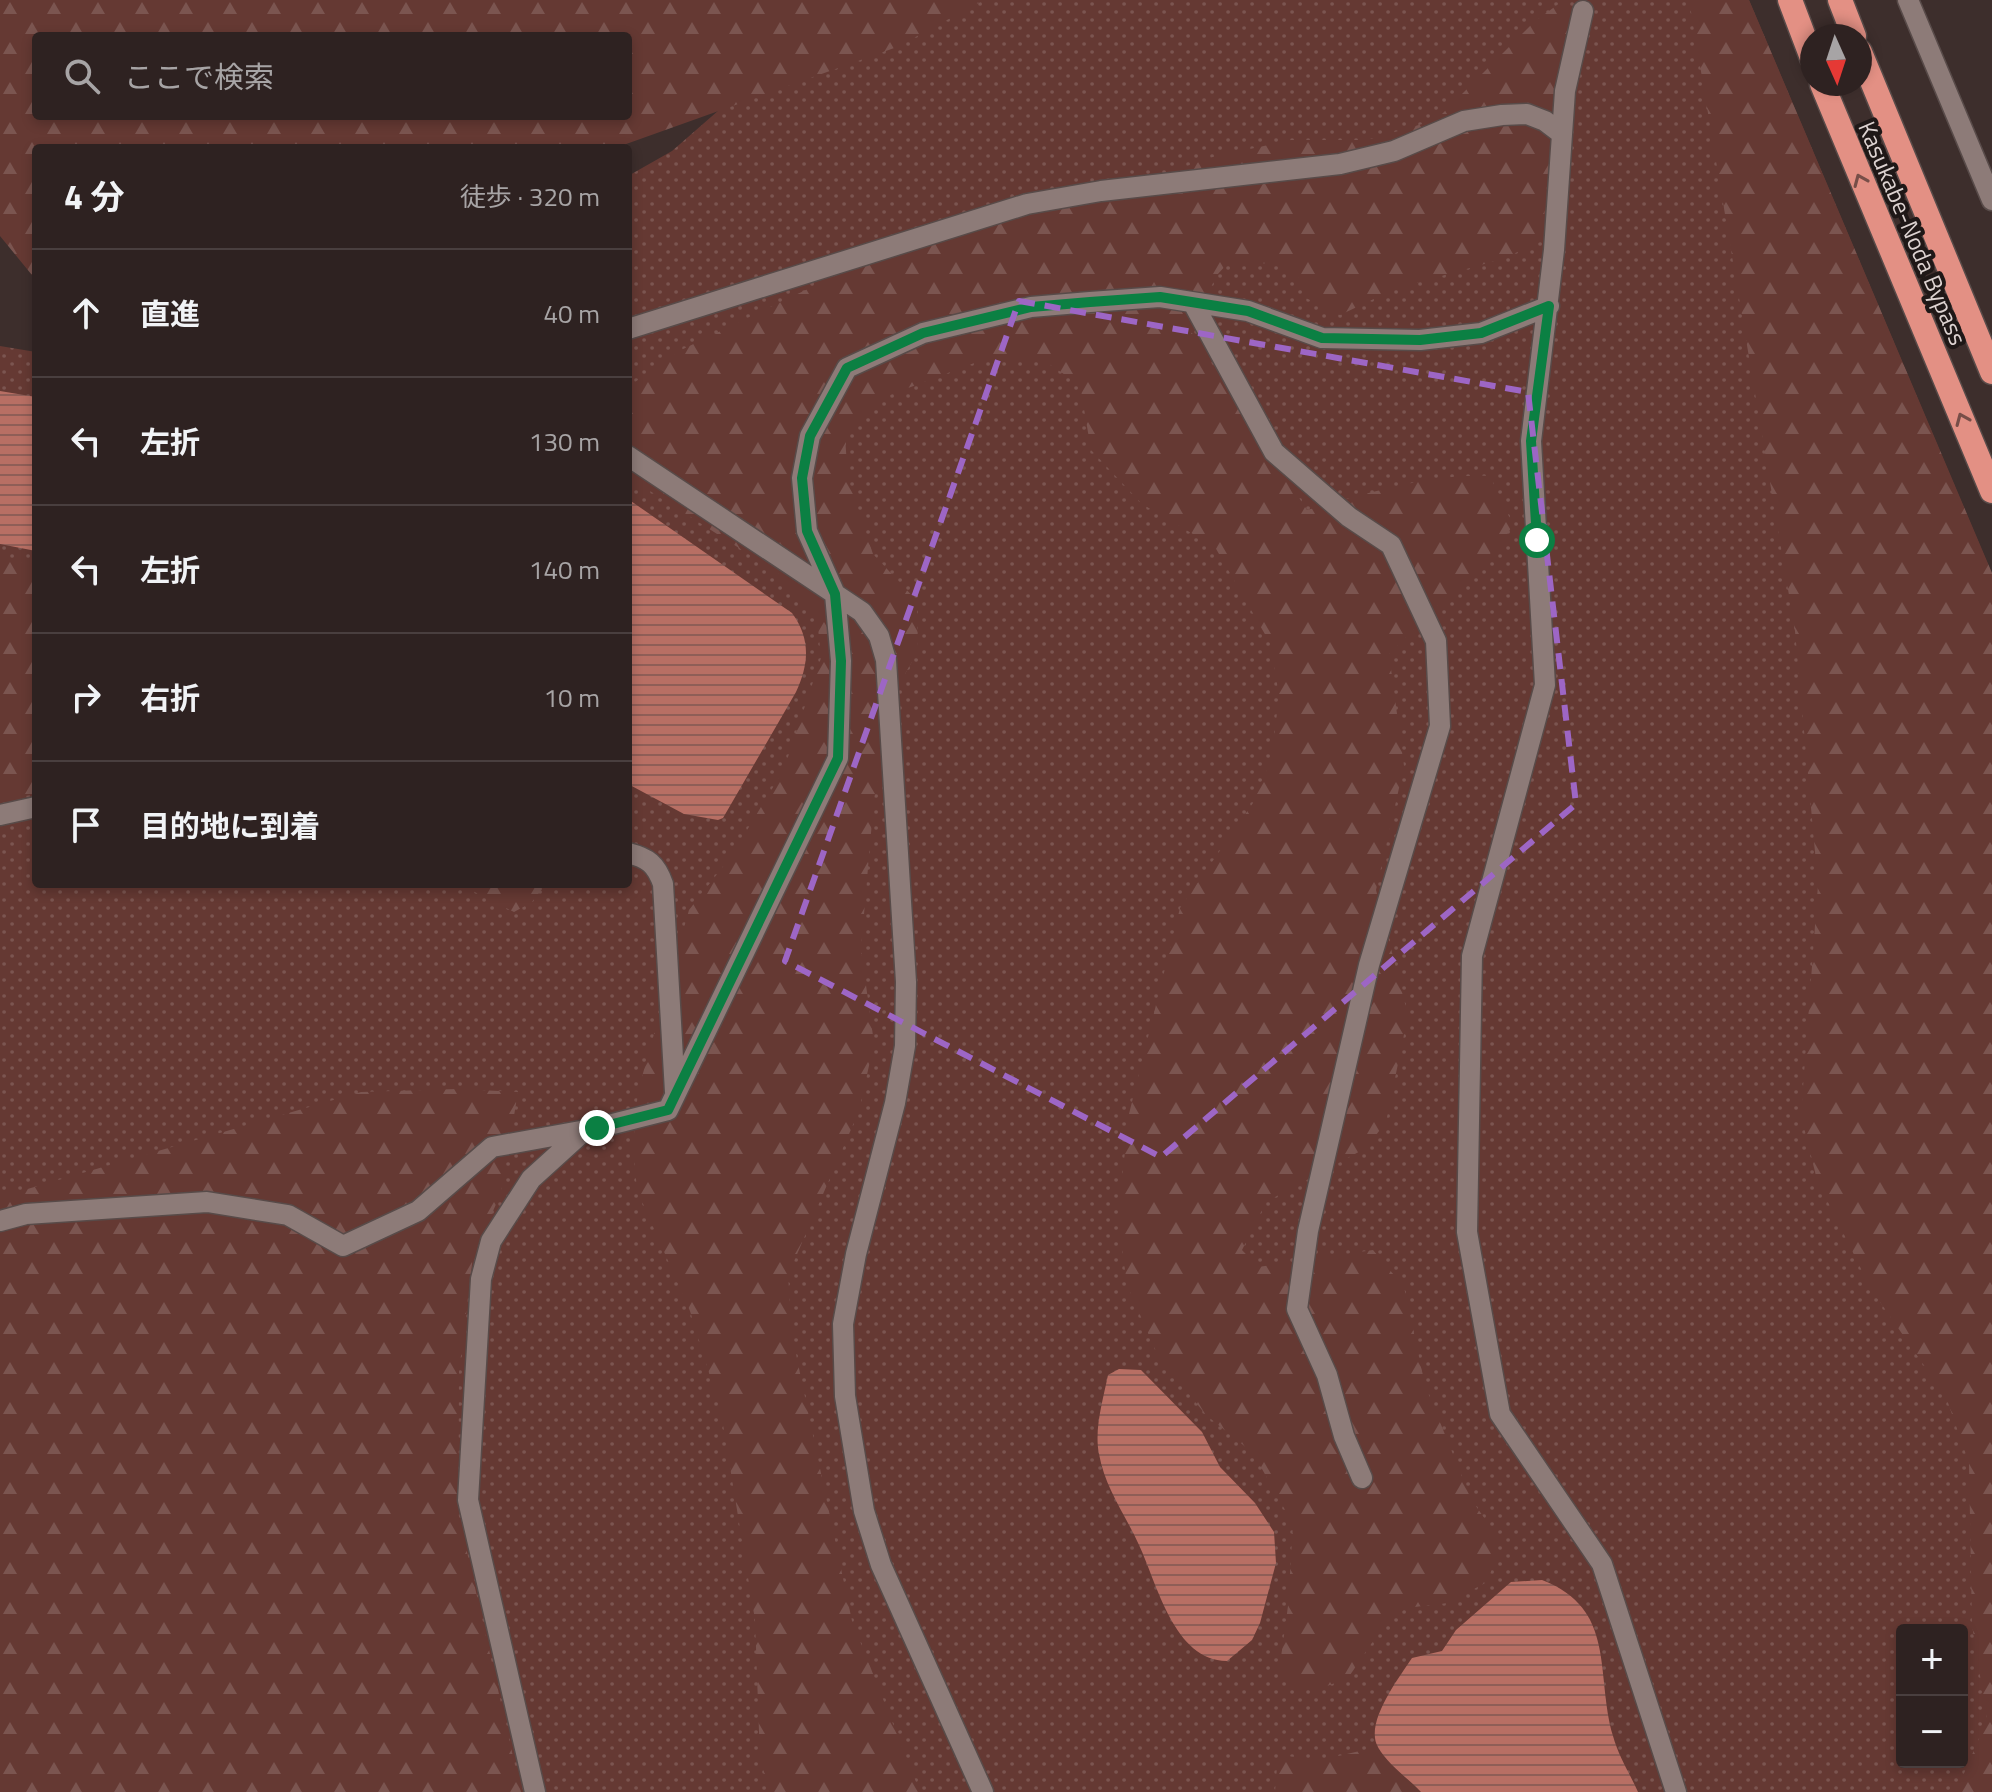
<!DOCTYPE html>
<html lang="ja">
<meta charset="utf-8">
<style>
:root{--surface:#2e2221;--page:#3a2f2e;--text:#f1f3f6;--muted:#a7a4a5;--line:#493f3f}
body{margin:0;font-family:"Titillium Web","Noto Sans JP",sans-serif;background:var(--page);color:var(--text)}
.controls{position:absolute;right:24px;bottom:24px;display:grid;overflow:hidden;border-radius:8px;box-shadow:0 4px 12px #0003}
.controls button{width:72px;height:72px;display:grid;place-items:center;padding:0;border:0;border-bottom:2px solid var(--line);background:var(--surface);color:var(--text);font:40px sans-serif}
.compass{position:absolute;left:1800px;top:24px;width:72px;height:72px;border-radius:50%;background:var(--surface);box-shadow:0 4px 12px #0003;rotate:177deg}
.stop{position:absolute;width:24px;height:24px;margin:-18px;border:6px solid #0b8043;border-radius:50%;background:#fff}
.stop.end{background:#0b8043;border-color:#fff;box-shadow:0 2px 8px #0008}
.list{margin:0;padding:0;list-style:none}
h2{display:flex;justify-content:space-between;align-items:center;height:104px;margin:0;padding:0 32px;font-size:34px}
h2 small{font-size:26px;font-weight:400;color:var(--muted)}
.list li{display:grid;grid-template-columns:52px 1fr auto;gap:24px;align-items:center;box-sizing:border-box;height:128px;padding:0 32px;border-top:2px solid var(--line)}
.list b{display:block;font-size:30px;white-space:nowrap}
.list em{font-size:26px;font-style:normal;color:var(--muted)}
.icon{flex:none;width:44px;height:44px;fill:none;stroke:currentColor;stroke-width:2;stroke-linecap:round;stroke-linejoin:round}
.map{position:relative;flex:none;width:1992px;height:1792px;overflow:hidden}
.search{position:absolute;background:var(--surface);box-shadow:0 4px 12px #0003;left:32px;top:32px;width:600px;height:88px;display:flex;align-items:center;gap:20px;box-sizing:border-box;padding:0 28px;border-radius:8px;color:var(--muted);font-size:30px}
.panel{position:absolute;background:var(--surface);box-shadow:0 4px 12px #0003;left:32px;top:144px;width:600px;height:744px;border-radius:8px}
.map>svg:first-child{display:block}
.grass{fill:url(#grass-dots);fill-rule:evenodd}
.forest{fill:url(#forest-firs);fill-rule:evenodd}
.water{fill:url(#water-rules)}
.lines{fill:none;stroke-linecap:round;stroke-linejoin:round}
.minor-casing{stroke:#584b49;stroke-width:23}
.highway-casing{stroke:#584b49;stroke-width:27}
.minor{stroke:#8d7b78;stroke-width:20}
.highway{stroke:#e39084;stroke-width:24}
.oneway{stroke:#774e48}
.route{stroke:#0b8043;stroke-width:10}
.marked{fill:none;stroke:#9d66c5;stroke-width:6;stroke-dasharray:16 10;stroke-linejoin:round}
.labels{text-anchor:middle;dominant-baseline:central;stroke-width:8;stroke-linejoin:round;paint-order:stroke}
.street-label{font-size:24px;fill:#ddd3d1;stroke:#1f1817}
</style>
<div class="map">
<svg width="1992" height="1792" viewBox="0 0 1992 1792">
<defs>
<pattern id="grass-dots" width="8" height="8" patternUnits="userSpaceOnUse" patternTransform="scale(2)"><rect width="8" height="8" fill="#653933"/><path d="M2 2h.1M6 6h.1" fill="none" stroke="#7b5550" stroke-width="1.8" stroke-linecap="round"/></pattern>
<pattern id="forest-firs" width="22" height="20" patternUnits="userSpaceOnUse" patternTransform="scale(2)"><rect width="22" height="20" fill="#653933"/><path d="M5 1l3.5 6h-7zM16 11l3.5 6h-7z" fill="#7b5550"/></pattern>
<pattern id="water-rules" width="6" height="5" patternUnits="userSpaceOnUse" patternTransform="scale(2)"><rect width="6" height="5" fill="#b86f64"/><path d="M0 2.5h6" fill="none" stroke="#8f5e57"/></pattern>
</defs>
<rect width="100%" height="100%" fill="#3d2e2c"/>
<path class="grass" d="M845,0h904l243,574v1218h-1992v-1446l36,6v532h592v-708l44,-25zM1902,1630h60v132h-60z"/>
<path class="forest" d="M0,0h984l-87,47 -282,101h-579v132l-36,-44zM628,36v80h-592v-80z
M1564,0l6,21 -16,82 -12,138 -40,18 -107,30 -55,26 -34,-17 -4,-17 -20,-18 -55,1 -10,11 -27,55 117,180c60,-16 121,-37 183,-34l23,49 -11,17 -113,112 15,112 -28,124 32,125 -22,107 -20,26 -100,54 -24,48 16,17 115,-17 31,37 21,98 46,114 23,33 3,23 -10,27 -39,21 -42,5 -24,20 -34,50 -34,13 -16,-5 -19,-14 9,-66 5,-82 -40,-71 -47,-38 -48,-59 -31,-71 -9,-68 11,-103 51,-206 73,-105 19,-46 7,-62 -9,-52 -55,-96 -73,-43 -51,-54 -11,-65 -34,-23h-69l-98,37 -34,38 3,42 25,75 44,47 1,50 -17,30 -27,117 -13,151 13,94 -15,68 -71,164 4,60 60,286 68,171h-150l-10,-33 -5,-139 -34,-208 -31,-101 -53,-121 -4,-44 5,-55 51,-181 43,-55 52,-86 37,-111 -4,-40 -39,-45 -139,-89 -11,-11v-86l51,-36 158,-76 140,-48 98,-22 138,-48 78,-17h76l69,-20 98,-98z
M1689,0h60l243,573v1219h-36l31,-72 -15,-95 -3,-162 -23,-66 -75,-108 -54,-109 -16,-65 17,-230 -23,-254z
M0,558l36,7v229l-36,7z
M459,884h87l-14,18 -18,10z
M457,1089l61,3 -17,101 -28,63 -14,116 -1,140 63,280h-521v-595l361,-105z
M1377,1747l44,45h-146l3,-37 43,5z"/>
<path class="water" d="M0,391l36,6v154l-36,-7z
M628,499l164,114c19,26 17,51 4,79l-73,126 -5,2 -34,-6 -56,-30z
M1119,1369l22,1 61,62 18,35 35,36 19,29 2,31 -16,60 -8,17 -25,21c-53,0 -70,-78 -88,-116 -14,-31 -34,-57 -40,-91 -5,-25 4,-54 9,-79z
M1542,1580c75,29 53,93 71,156 5,19 17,38 25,56h-217c-13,-14 -34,-28 -43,-45 -14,-24 21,-69 34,-89l30,-7 14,-21 55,-48z"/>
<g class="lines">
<defs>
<path id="minor" d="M1908,0l84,200
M1583,11l-18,80 -11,159 -23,191 14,244 -73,271 -5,276 33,182 102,150 74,228
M1193,303l81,149 75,65 42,28 45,96 4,85 -71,239 -61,266 -11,78 30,66 17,61 18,42
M628,329l399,-125 74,-13 239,-27 54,-13 70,-30 38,-6 25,-1 18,7 17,13
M628,456l234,156 17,24 7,24 20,322 -1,64 -10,57 -39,151 -13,70 2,72 19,115 17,54 102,227
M0,815l36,-8
M628,853c20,5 28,11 35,31l12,208
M0,1221l26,-7 181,-12 81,13 55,31 75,-35 74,-64 105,-19 71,-18 170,-352 3,-97 -6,-67 -28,-63 -5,-53 8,-42 37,-68 76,-35 108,-26 59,-5 70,-5 88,14 74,27 98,2 61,-7 68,-27
M535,1792l-67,-292 13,-221 10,-38 40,-62 54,-49"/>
<path id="highway" d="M1790,0l22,58
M1840,0l14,36
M1860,52l132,320
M1822,84l170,407"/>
</defs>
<use href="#minor" class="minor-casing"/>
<use href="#highway" class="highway-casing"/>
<use href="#minor" class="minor"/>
<use href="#highway" class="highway"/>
</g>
<defs><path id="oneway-chevron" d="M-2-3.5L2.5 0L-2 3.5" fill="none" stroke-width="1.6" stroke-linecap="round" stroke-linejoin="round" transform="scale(2)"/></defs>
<g class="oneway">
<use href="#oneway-chevron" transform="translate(1860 180) rotate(-113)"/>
<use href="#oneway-chevron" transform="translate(1962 419) rotate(-113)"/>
</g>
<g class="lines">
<path class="route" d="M597,1128l71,-18 170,-352 3,-97 -6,-67 -28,-63 -5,-53 8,-42 37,-68 76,-35 108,-26 59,-5 70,-5 88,14 74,27 98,2 61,-7 68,-27 -18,135 6,99"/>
</g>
<path class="marked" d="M1019,301l509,91 48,412 -415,353 -376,-196z"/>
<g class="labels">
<g class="street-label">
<text transform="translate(1913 233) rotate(67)">Kasukabe-Noda Bypass</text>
</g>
</g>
</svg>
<div class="controls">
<button>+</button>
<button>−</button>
</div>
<svg class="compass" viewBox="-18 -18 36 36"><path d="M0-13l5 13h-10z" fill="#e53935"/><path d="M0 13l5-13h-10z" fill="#a7a4a5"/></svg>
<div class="stop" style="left:1537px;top:540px"></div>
<div class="stop end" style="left:597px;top:1128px"></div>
<div class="search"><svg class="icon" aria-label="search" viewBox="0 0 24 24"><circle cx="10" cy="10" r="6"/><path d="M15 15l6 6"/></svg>ここで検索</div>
<section class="panel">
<h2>4 分<small>徒歩 · 320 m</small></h2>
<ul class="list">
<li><svg class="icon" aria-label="ahead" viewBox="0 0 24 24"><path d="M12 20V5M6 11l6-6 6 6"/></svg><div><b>直進</b></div><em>40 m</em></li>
<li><svg class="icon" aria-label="left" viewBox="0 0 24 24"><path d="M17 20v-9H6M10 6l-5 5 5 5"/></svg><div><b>左折</b></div><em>130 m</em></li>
<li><svg class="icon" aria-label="left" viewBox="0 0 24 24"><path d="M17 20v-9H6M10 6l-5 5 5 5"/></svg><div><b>左折</b></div><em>140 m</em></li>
<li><svg class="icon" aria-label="right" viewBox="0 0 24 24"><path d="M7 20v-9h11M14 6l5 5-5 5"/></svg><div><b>右折</b></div><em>10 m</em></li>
<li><svg class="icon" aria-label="arrive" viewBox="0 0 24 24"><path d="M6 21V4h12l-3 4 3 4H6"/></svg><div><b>目的地に到着</b></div></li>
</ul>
</section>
</div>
